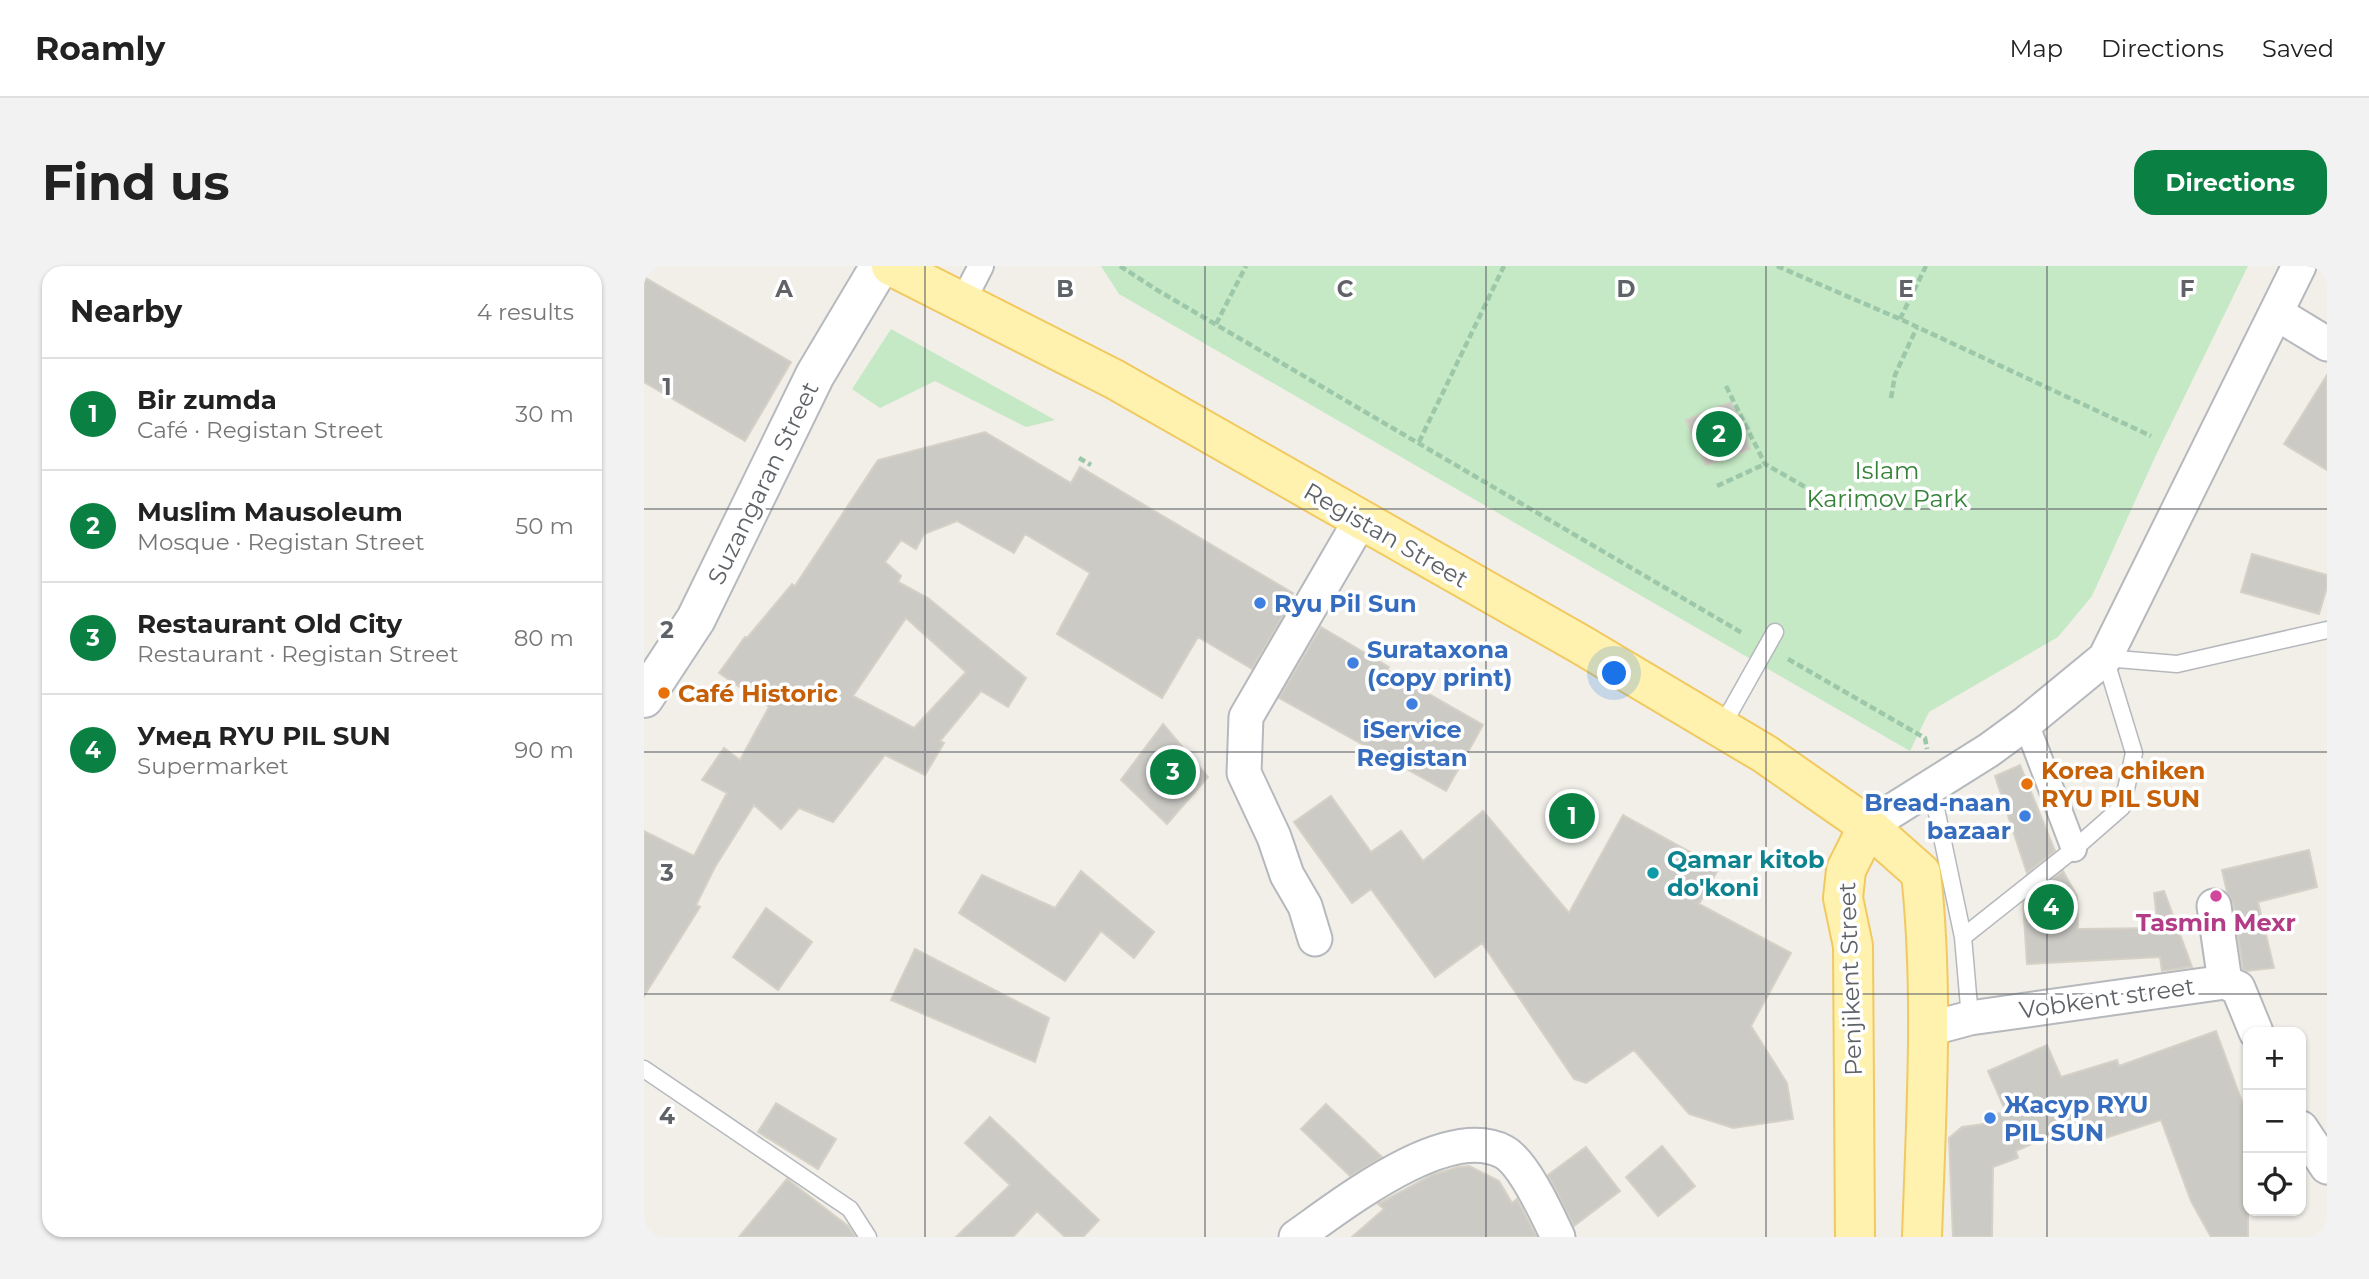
<!DOCTYPE html>
<meta charset="utf-8">
<style>
:root{--surface:#fff;--page:#f2f2f2;--text:#222;--muted:#767676;--line:#e0e0e0;--accent:#0b8043}
body{margin:0;font-family:Montserrat,sans-serif;background:var(--page);color:var(--text)}
.controls{position:absolute;right:21px;bottom:21px;display:grid;overflow:hidden;border-radius:14px;box-shadow:0 2px 5px #0004}
.controls button{width:63px;height:63px;display:grid;place-items:center;padding:0;border:0;border-bottom:2px solid var(--line);background:var(--surface);color:var(--text);font:35px sans-serif}
.you{position:absolute;left:971px;top:408px;width:24px;height:24px;margin:-18px;border:5px solid #fff;border-radius:50%;background:#1a73e8;box-shadow:0 0 0 10px #1a73e833}
.badge{display:grid;place-items:center;width:46px;height:46px;border-radius:50%;background:var(--accent);color:#fff;font-size:23px;font-weight:700}
.pin{position:absolute;translate:-50% -50%;border:4px solid #fff;box-shadow:0 2px 7px #0006}
.list{margin:0;padding:0;list-style:none}
h2{display:flex;justify-content:space-between;align-items:center;height:91px;margin:0;padding:0 28px;font-size:30px}
h2 small{font-size:23px;font-weight:400;color:var(--muted)}
.list li{display:grid;grid-template-columns:46px 1fr auto;gap:21px;align-items:center;box-sizing:border-box;height:112px;padding:0 28px;border-top:2px solid var(--line)}
.list b{display:block;font-size:26px;white-space:nowrap}
.list p{margin:0;font-size:23px;white-space:nowrap;color:var(--muted)}
.list em{font-size:23px;font-style:normal;color:var(--muted)}
.icon{flex:none;width:38px;height:38px;fill:none;stroke:currentColor;stroke-width:2;stroke-linecap:round;stroke-linejoin:round}
.map{position:relative;flex:none;width:1683px;height:971px;overflow:hidden;border-radius:21px}
header{display:flex;align-items:center;gap:42px;box-sizing:border-box;height:98px;padding:0 35px;background:var(--surface);border-bottom:2px solid var(--line)}
header strong{font-size:33px}
nav{display:flex;gap:38px;margin-inline-start:auto;font-size:24px}
.intro{display:flex;align-items:center;justify-content:space-between;box-sizing:border-box;height:168px;padding:0 42px}
h1{margin:0;font-size:49px}
.button{padding:18px 32px;border-radius:21px;background:var(--accent);color:#fff;font-size:24px;font-weight:700}
main{display:flex;gap:42px;padding:0 42px}
aside{flex:1;background:var(--surface);border-radius:21px;box-shadow:0 2px 5px #0004}
.map>svg:first-child{display:block}
.green{fill:#c5e8c5}
.building{fill:#cccac5;stroke:#d6d1c6;stroke-width:2;fill-rule:evenodd}
.lines{fill:none;stroke-linecap:round;stroke-linejoin:round}
.service-casing{stroke:#b5b8bc;stroke-width:19}
.pedestrian-casing{stroke:#b5b8bc;stroke-width:28}
.minor-casing{stroke:#b5b8bc;stroke-width:37}
.secondary-casing{stroke:#b6babf;stroke-width:42}
.primary-casing{stroke:#f2c960;stroke-width:42}
.path{stroke:#9cc7a9;stroke-width:4.5;stroke-dasharray:7 3.5;stroke-linecap:butt}
.service{stroke:#fff;stroke-width:16}
.pedestrian{stroke:#fff;stroke-width:24}
.minor{stroke:#fff;stroke-width:33}
.secondary{stroke:#fff;stroke-width:38}
.primary{stroke:#fff2af;stroke-width:38}
.grid{fill:none;stroke:#5f6368;stroke-width:2;stroke-opacity:0.55}
.shop-dot{fill:#3f7fe0;stroke:#fff;stroke-width:2.5}
.food-dot{fill:#e8710a;stroke:#fff;stroke-width:2.5}
.culture-dot{fill:#0f9aa8;stroke:#fff;stroke-width:2.5}
.hotel-dot{fill:#d1479c;stroke:#fff;stroke-width:2.5}
.labels{text-anchor:middle;dominant-baseline:central;stroke-width:7;stroke-linejoin:round;paint-order:stroke}
.park-label{font-size:24px;fill:#348238;stroke:#fff}
.street-label{font-size:24px;fill:#5f6368;stroke:#fff}
.shop-label{font-size:24px;font-weight:bold;fill:#366cbe;stroke:#fff;text-anchor:start}
.food-label{font-size:24px;font-weight:bold;fill:#c56008;stroke:#fff;text-anchor:start}
.culture-label{font-size:24px;font-weight:bold;fill:#0d838f;stroke:#fff;text-anchor:start}
.hotel-label{font-size:24px;font-weight:bold;fill:#b23c85;stroke:#fff}
.grid-label{font-size:23px;text-anchor:middle;font-weight:bold;fill:#5f6368;stroke:#fff;stroke-width:7;stroke-linejoin:round;paint-order:stroke}
</style>
<header>
<strong>Roamly</strong>
<nav><a>Map</a><a>Directions</a><a>Saved</a></nav>
</header>
<div class="intro"><h1>Find us</h1><a class="button">Directions</a></div>
<main>
<aside>
<h2>Nearby<small>4 results</small></h2>
<ul class="list">
<li><span class="badge">1</span><div><b>Bir zumda</b><p>Café · Registan Street</p></div><em>30 m</em></li>
<li><span class="badge">2</span><div><b>Muslim Mausoleum</b><p>Mosque · Registan Street</p></div><em>50 m</em></li>
<li><span class="badge">3</span><div><b>Restaurant Old City</b><p>Restaurant · Registan Street</p></div><em>80 m</em></li>
<li><span class="badge">4</span><div><b>Умед RYU PIL SUN</b><p>Supermarket</p></div><em>90 m</em></li>
</ul>
</aside>
<div class="map">
<svg width="1683" height="971" viewBox="0 0 1683 971">
<rect width="100%" height="100%" fill="#f1efe8"/>
<path class="green" d="M457,0h1147l-92,189 -64,141 -34,41 -129,75 -19,39 -791,-457z
M247,63l164,91 -29,7 -91,-46 -55,27 -28,-19z"/>
<path class="building" d="M0,11l147,85 -46,79 -101,-59z
M1683,109v95l-43,-26z
M1087,136l19,47 -44,16 -20,-45z
M341,166l86,51 9,-16 213,126 -8,13 3,1 -36,62 -54,-32 -36,61 -105,-64 33,-61 -65,-39 -11,19 -57,-32 -33,13 -8,15 -15,-9 -16,22 16,14 -3,6 30,16 98,80 -18,29 -27,-16 -41,50 4,2 -19,32 -40,-20 -52,67 -34,-14 -18,21 -27,-24 -39,62 -19,38 4,2 -56,89v-165l50,25 33,-63 -25,-13 22,-32 16,12 29,-53 -50,-34 26,-36 2,1 45,-54 3,2 83,-126zM262,352l60,54 -52,56 -61,-32z
M1608,288l75,21v12l-8,27 -78,-22z
M677,361l68,40 -2,3 96,55 -37,66 -167,-93z
M519,458l45,53 -41,47 -46,-44z
M1376,499l35,86 -28,22 -32,-97z
M687,530l40,56 30,-21 22,30 60,-50 86,102 54,-98 96,53 -20,36 92,49 -40,73 36,57 6,36 -60,9 -44,-14 -55,-64 -48,33 -12,-4 -92,-136 -47,34 -64,-88 -19,14 -58,-81z
M1665,584l8,37 -59,15 16,66 -28,3 -3,-2 -10,-66 -6,-11 -5,-22z
M437,605l73,61 -20,26 -33,-27 -36,50 -106,-68 23,-38 73,33z
M1419,605l14,25 1,33 80,-1 -4,-35 10,-2 28,76 -30,4 -2,-14 -133,7 -4,-62z
M122,642l46,34 -34,48 -45,-33z
M271,683l134,69 -14,44 -144,-62z
M1572,765l32,87v119h-37l-20,-36 -30,-81 -65,21 -8,-22 -72,32 2,7 -25,9 -1,70h-39l-4,-99 13,-11 29,-4v-8l15,-3 -18,-41 59,-26 14,32 56,-17 2,6z
M132,837l60,36 -18,30 -60,-37z
M682,838l56,53 -32,19 -49,-47z
M346,851l109,103 -16,17h-18l-28,-26 -24,26h-57l54,-52 -45,-42z
M1018,880l33,40 -37,30 -32,-39z
M942,881l34,44 -46,35 -26,-51z
M825,900l30,15 13,22 5,-4 20,38h-185l32,-28 -6,-5 54,-29 26,-8z
M143,913l61,47 8,11h-117z"/>
<g class="lines">
<defs>
<path id="service" d="M1077,462l54,-96
M1287,519l32,152 7,81
M1319,671l111,-88 48,-42 12,-54 -29,-95 72,6 150,-34
M0,803l206,140 18,28"/>
<path id="pedestrian" d="M318,37l19,-37
M1382,457l48,126"/>
<path id="minor" d="M1632,47l51,31
M1224,560l121,-76 37,-27 79,-65 194,-392
M1570,640l11,76
M671,673l-10,-33 -18,-31 -13,-38 -30,-64 2,-56 114,-196
M1285,763l41,-11 255,-36 13,6 18,44
M1657,862l26,39
M652,971c46,-32 151,-116 208,-85 20,11 44,64 54,85"/>
<path id="secondary" d="M0,432l52,-79 119,-244 65,-109"/>
<path id="primary" d="M247,0l223,113 466,265 185,110 103,72 53,47c13,121 5,243 1,364
M1211,971l-2,-291 -10,-48 3,-28 22,-44"/>
</defs>
<use href="#service" class="service-casing"/>
<use href="#pedestrian" class="pedestrian-casing"/>
<use href="#minor" class="minor-casing"/>
<use href="#secondary" class="secondary-casing"/>
<use href="#primary" class="primary-casing"/>
<path class="path" d="M476,0l37,24 587,344
M1133,0l123,53 251,117
M1256,53l26,-53
M572,58l30,-58
M1082,120l39,78 77,44
M1247,132l4,-23 22,-48
M775,176l85,-176
M435,192l12,7
M1073,220l48,-22
M1144,393l137,79 2,11"/>
<use href="#service" class="service"/>
<use href="#pedestrian" class="pedestrian"/>
<use href="#minor" class="minor"/>
<use href="#secondary" class="secondary"/>
<use href="#primary" class="primary"/>
</g>
<path class="grid" d="M281,0v971M561,0v971M842,0v971M1122,0v971M1403,0v971M0,243h1683M0,486h1683M0,728h1683"/>
<g class="shop-dot">
<circle cx="616" cy="337" r="7"/>
<circle cx="709" cy="397" r="7"/>
<circle cx="768" cy="438" r="7"/>
<circle cx="1381" cy="550" r="7"/>
<circle cx="1346" cy="852" r="7"/>
</g>
<g class="food-dot">
<circle cx="20" cy="427" r="7"/>
<circle cx="1383" cy="518" r="7"/>
</g>
<circle class="culture-dot" cx="1009" cy="607" r="7"/>
<circle class="hotel-dot" cx="1572" cy="630" r="7"/>
<g class="labels">
<g class="park-label">
<text x="1243" y="204">Islam<tspan x="1243" dy="28">Karimov Park</tspan></text>
</g>
<g class="street-label">
<text transform="translate(119 217) rotate(-64)">Suzangaran Street</text>
<text transform="translate(742 269) rotate(30)">Registan Street</text>
<text transform="translate(1206 713) rotate(-92)">Penjikent Street</text>
<text transform="translate(1463 732) rotate(-8)">Vobkent street</text>
</g>
<g class="shop-label">
<text x="630" y="337">Ryu Pil Sun</text>
<text x="723" y="383">Surataxona<tspan x="723" dy="28">(copy print)</tspan></text>
<text x="768" y="463" text-anchor="middle">iService<tspan x="768" dy="28">Registan</tspan></text>
<text x="1367" y="536" text-anchor="end">Bread-naan<tspan x="1367" dy="28">bazaar</tspan></text>
<text x="1360" y="838">Жасур RYU<tspan x="1360" dy="28">PIL SUN</tspan></text>
</g>
<g class="food-label">
<text x="34" y="427">Café Historic</text>
<text x="1397" y="504">Korea chiken<tspan x="1397" dy="28">RYU PIL SUN</tspan></text>
</g>
<g class="culture-label">
<text x="1023" y="593">Qamar kitob<tspan x="1023" dy="28">do'koni</tspan></text>
</g>
<g class="hotel-label">
<text x="1572" y="656">Tasmin Mexr</text>
</g>
</g>
<g class="grid-label">
<text x="140" y="31">A</text>
<text x="421" y="31">B</text>
<text x="701" y="31">C</text>
<text x="982" y="31">D</text>
<text x="1262" y="31">E</text>
<text x="1543" y="31">F</text>
<text x="23" y="129">1</text>
<text x="23" y="372">2</text>
<text x="23" y="615">3</text>
<text x="23" y="858">4</text>
</g>
</svg>
<div class="controls">
<button>+</button>
<button>−</button>
<button><svg class="icon" aria-label="locate" viewBox="0 0 24 24"><circle cx="12" cy="12" r="6"/><path d="M12 2v4M12 18v4M2 12h4M18 12h4"/></svg></button>
</div>
<div class="you"></div>
<div class="pin badge" style="left:928px;top:550px">1</div>
<div class="pin badge" style="left:1075px;top:168px">2</div>
<div class="pin badge" style="left:529px;top:506px">3</div>
<div class="pin badge" style="left:1407px;top:641px">4</div>
</div>
</main>
